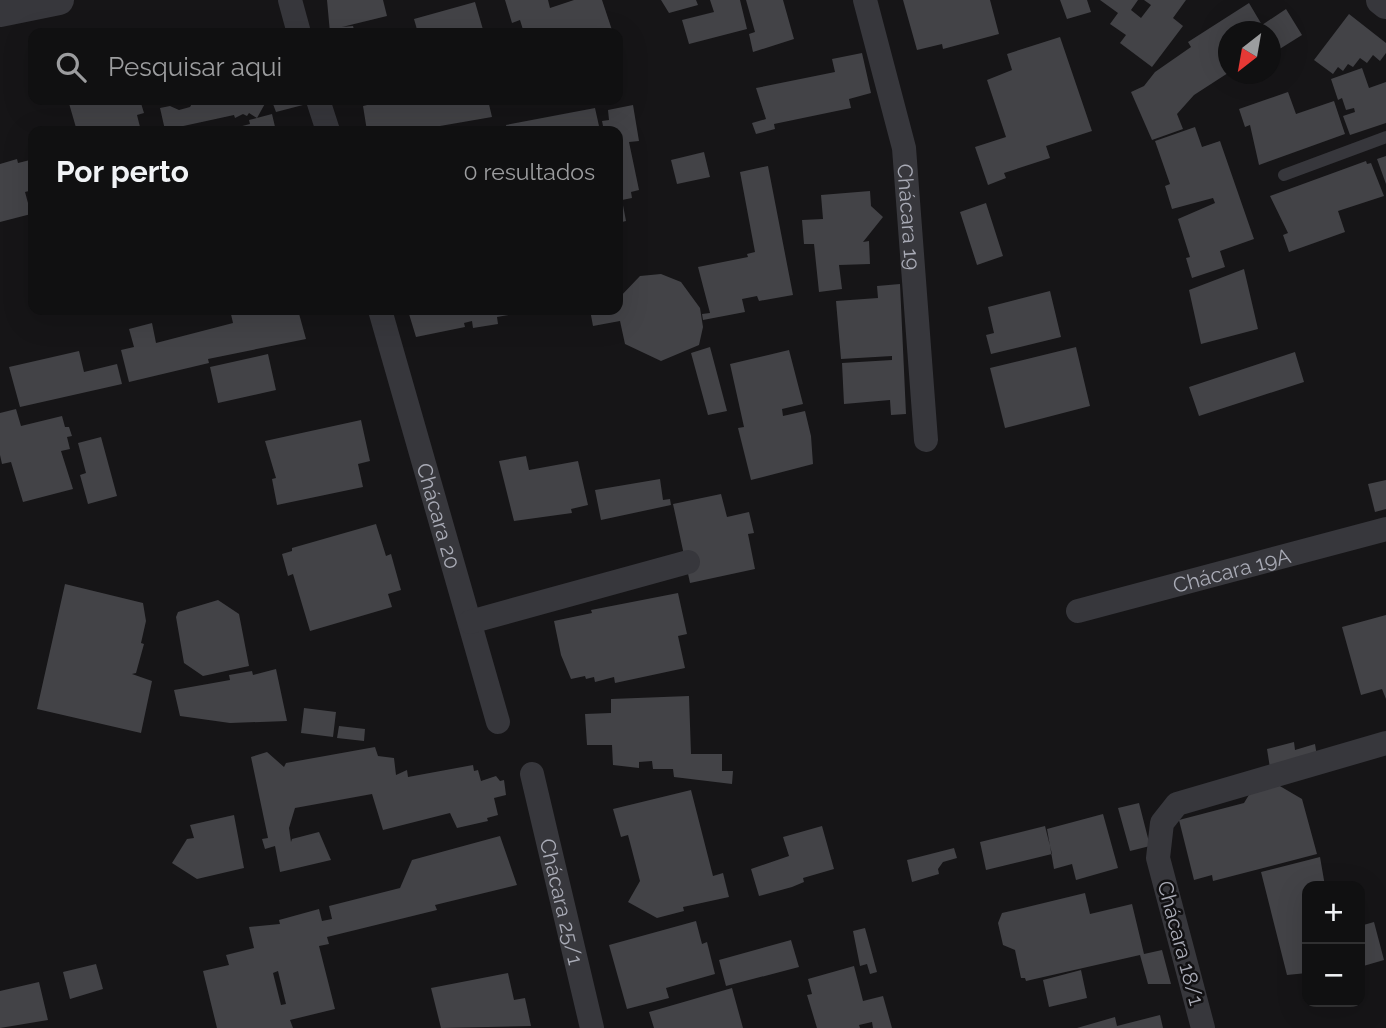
<!DOCTYPE html>
<html lang="pt">
<meta charset="utf-8">
<style>
:root{--surface:#101011;--page:#19191a;--text:#f1f3f6;--muted:#9c9d9f;--line:#303031}
body{margin:0;font-family:Raleway,sans-serif;background:var(--page);color:var(--text)}
.controls{position:absolute;right:21px;bottom:21px;display:grid;overflow:hidden;border-radius:14px;box-shadow:0 7px 28px #0002}
.controls button{width:63px;height:63px;display:grid;place-items:center;padding:0;border:0;border-bottom:2px solid var(--line);background:var(--surface);color:var(--text);font:35px sans-serif}
.compass{position:absolute;left:1218px;top:21px;width:63px;height:63px;border-radius:50%;background:var(--surface);box-shadow:0 7px 28px #0002;rotate:211deg}
.list{margin:0;padding:0;list-style:none}
h2{display:flex;justify-content:space-between;align-items:center;height:91px;margin:0;padding:0 28px;font-size:30px}
h2 small{font-size:23px;font-weight:400;color:var(--muted)}
.icon{flex:none;width:38px;height:38px;fill:none;stroke:currentColor;stroke-width:2;stroke-linecap:round;stroke-linejoin:round}
.map{position:relative;flex:none;width:1386px;height:1028px;overflow:hidden}
.search{position:absolute;background:var(--surface);box-shadow:0 7px 28px #0002;left:28px;top:28px;width:595px;height:77px;display:flex;align-items:center;gap:18px;box-sizing:border-box;padding:0 24px;border-radius:14px;color:var(--muted);font-size:26px}
.panel{position:absolute;background:var(--surface);box-shadow:0 7px 28px #0002;left:28px;top:126px;width:595px;height:189px;border-radius:14px}
.map>svg:first-child{display:block}
.building{fill:#434347;fill-rule:evenodd}
.lines{fill:none;stroke-linecap:round;stroke-linejoin:round}
.service{stroke:#37373c;stroke-width:12}
.minor{stroke:#37373c;stroke-width:24}
.tertiary{stroke:#37373c;stroke-width:30}
.labels{text-anchor:middle;dominant-baseline:central;stroke-width:5;stroke-linejoin:round;paint-order:stroke}
.street-label{font-size:21px;fill:#a9abb6;stroke:#111012}
</style>
<div class="map">
<svg width="1386" height="1028" viewBox="0 0 1386 1028">
<rect width="100%" height="100%" fill="#161517"/>
<path class="building" d="M327,0h56l4,16 -45,11 11,-1 2,7h-25z
M505,0h43l2,8 24,-8h28l11,33h-89l-4,-13 -8,3z
M661,0h35l2,5 -29,8z
M710,0h30l7,29 -58,15 -7,-24 32,-8z
M746,0h37l11,39 -41,13 -4,-18 6,-2z
M903,0h87l9,34 -56,15 -1,-5 -25,6z
M1060,0h27l4,12 -24,7z
M1100,0h38l-7,10 10,8 10,-13 -7,-5h42l-13,18 10,8 -31,41 -32,-24 6,-8 -16,-11 8,-11z
M475,2l9,31h-66l-4,-14z
M1249,3l13,22 24,-16 16,26 -32,20v-23h-42v41l-34,22 -17,19 6,15 -31,11 -21,-48 13,-6 11,-14 36,-25 -3,-5z
M1349,14l37,29v10l-6,8 -7,-6 -6,8 -7,-5 -7,9 -5,-3 -5,7 -5,-4 -5,7 -19,-14z
M1060,37l32,94 -46,15 4,12 -46,15 2,5 -18,7 -13,-38 31,-10 -19,-57 25,-10 -5,-16z
M862,53l9,40 -22,6 2,9 -77,16 1,5 -19,5 -4,-11 14,-4 -10,-31 79,-16 -3,-13z
M1362,68l7,20 17,-6v41l-36,12 -7,-19 12,-4 -1,-4 -8,2 -4,-12 -4,2 -7,-21z
M1288,92l8,22 38,-13 11,33 -86,31 -9,-40 -5,2 -6,-18z
M68,100h72l4,13 -7,2 4,16h-64z
M194,100h73l-10,18 -8,-5 -2,3 -4,-2 -8,4 -1,-3 -69,15 -5,-22 10,-2 9,4 11,-3z
M285,100h16l2,5 -27,7 -3,-8z
M388,100h100l4,17 -81,14h-44l-4,-25z
M633,105l6,36 -10,1 10,48 -8,2 1,6 -10,2 4,21 -8,2v-92h-14l-2,-10 7,-1 -1,-10z
M595,108l4,18 -4,1 1,4h-89l-1,-6z
M272,114l4,17h-53l27,-7 -1,-4z
M1195,127l7,20 18,-6 34,98 -34,12 5,16 -33,11 -6,-20 4,-1 -12,-38 37,-16 -2,-5 -41,11 -7,-23 5,-2 -15,-43z
M704,152l6,25 -33,7 -6,-24z
M1386,156v28l-9,-25z
M17,159l1,4 12,-3 3,14v16l-8,2 6,22 -31,8v-58z
M1366,161l1,3 4,-1 13,33 -46,15 7,21 -56,20 -6,-17 5,-2 -18,-37z
M768,166l25,129 -34,6 -2,-5 -15,3 3,13 -42,8 -1,-6 8,-1 -12,-46 50,-10 -1,-3 8,-2 -15,-80z
M870,191l1,15 12,11 -20,25 6,-1 1,23 -31,1 3,24 -23,3 -5,-48h-10l-2,-24 21,-1 -2,-24z
M986,203l17,53 -26,9 -17,-53z
M1244,269l14,60 -57,15 -12,-54z
M661,274l20,8 19,26 3,19 -4,18 -38,16 -36,-17 -5,-23 -27,5 -3,-16h28v-11l22,-23z
M900,284l6,130 -15,1 -1,-15 -46,4 -2,-41 50,-3v-4l-51,3 -5,-58 42,-3 -1,-12z
M1050,291l11,46 -70,17 -5,-19 8,-2 -6,-26z
M230,310h68l8,29 -98,20 1,4 -80,19 -8,-32 13,-3 -5,-18 23,-6 4,20 77,-20z
M437,310h94v1l-34,6 1,7 -25,4 -1,-7 -8,2 1,4 -49,10 -7,-23z
M710,347l17,64 -19,4 -17,-62z
M1076,347l14,59 -85,22 -15,-60z
M789,350l14,54 -21,5 1,7 22,-5 6,25 2,28 -62,16 -13,-52 6,-1 -14,-63z
M79,351l5,21 33,-8 5,20 -102,23 -11,-40z
M1295,352l9,30 -105,34 -10,-29z
M268,354l8,36 -58,13 -8,-36z
M16,409l5,17 41,-10 3,11h4l3,9 -5,1 3,12 -9,2 12,38 -50,13 -12,-40 -9,2 -2,-9v-42z
M361,420l9,41 -12,3 5,23 -86,18 -5,-26 4,-1 -11,-37z
M101,437l16,59 -29,8 -8,-29 6,-2 -8,-30z
M526,456l3,14 49,-9 10,44 -17,4 1,4 -58,8 -15,-60z
M660,479l3,21 7,-1 1,6 -70,15 -6,-30z
M1386,480v29l-11,3 -7,-28z
M721,494l6,23 22,-5 5,21 -6,1 7,35 -65,14 -17,-79z
M376,524l10,32 5,-2 10,36 -13,4 4,13 -82,24 -17,-57 -5,2 -6,-22 10,-3v-3z
M65,584l78,19 3,18 -5,22 3,1 -8,29 -4,1 20,7 -11,52 -104,-24z
M678,593l9,41 -9,2 7,32 -70,15 -1,-6 -19,5 -1,-5 -8,2 -1,-3 -14,3 -10,-24 -7,-34 38,-8 -1,-3z
M218,600l21,14 10,52 -46,10 -19,-13 -8,-46 2,-5z
M1386,615v84l-4,-10 -21,6 -19,-68z
M276,669l11,52 -57,2 -50,-7 -6,-26 56,-10 -1,-5 23,-4 1,4z
M689,696l2,58h31v17h11l-1,13 -58,-7 -1,-8h-20l-1,-8 -13,1v6l-26,-3 -1,-20h-25l-2,-31 26,-1v-14z
M304,708l32,4 -3,25 -32,-4z
M339,726l26,3 -1,12 -27,-3z
M1294,742l1,8 20,-6 2,12 -47,12 -3,-19z
M375,747l3,9 16,2 2,17 11,-5 1,7 65,-12 1,6 4,-1 3,11 15,-5 4,5 4,-1 2,15 -12,3 4,17 -11,3 1,3 -31,7 -7,-15 -67,17 -11,-36 -77,14 -6,20 2,14 1,-3 27,-7 12,28 -51,12 -5,-26 -10,3 -3,-10 6,-1 -17,-81 16,-5 17,15 2,-4z
M1261,775l41,24 15,55 -104,27 -1,-6 -18,5 -15,-60 65,-17z
M691,790l22,86 10,-3 6,24 -46,10 1,4 -27,7 -29,-16 12,-21 -12,-46 -7,2 -8,-28z
M1139,803l11,43 -20,5 -12,-43z
M1103,814l15,54 -42,12 -4,-16 -18,5 -7,-40z
M234,815l10,53 -47,11 -25,-16 15,-24 7,-1 -4,-13z
M822,826l12,43 -31,9 1,4 -12,5 -33,9 -8,-27 38,-13 -6,-19z
M1045,826l7,28 -66,16 -6,-28z
M500,836l17,49 -82,20 2,5 -110,27 2,7 -10,2 16,63 -45,11 3,8h-76l-14,-57 26,-6 -3,-10 28,-7 -5,-21 31,-3 -1,-4 40,-11 3,12 10,-2 -3,-13 71,-18 12,-28zM278,971l8,33 -5,1 -8,-32z
M954,848l3,10 -14,4 -5,7 1,5 -27,8 -5,-22z
M1320,857l5,29h-18v87l-20,2 -26,-103z
M1085,893l5,21 42,-10 12,50 18,-4 9,34h-23l-8,-29 -114,26 -1,-3h-4l-6,-28 -12,-5 -5,-22 4,-10z
M696,921l6,23 5,-2 8,32 -49,14 3,10 -42,11 -18,-64z
M1374,922l10,38 -24,7v-41z
M865,928l12,44 -7,2 -3,-10 -7,2 -7,-35z
M791,940l8,27 -73,19 -7,-26z
M96,964l7,25 -33,10 -7,-27z
M854,966l9,35 20,-5 9,32h-19l-1,-6 -13,3 1,3h-43l-10,-33 5,-1 -4,-15z
M1081,970l6,28 -38,9 -6,-27z
M508,973l6,27 11,-2 6,28 -90,2 -10,-40z
M39,982l9,38 -48,8v-37z
M732,988l11,40h-89l-5,-16z
M1160,1015l3,13h-86l38,-11 2,9z"/>
<g class="lines">
<path class="service" d="M1284,175l102,-38"/>
<g class="minor">
<path d="M290,0l9,33"/>
<path id="s1" d="M865,0l39,148 22,292"/>
<path d="M318,100l10,31"/>
<path id="s2" d="M380,310l118,412"/>
<path id="s3" d="M1078,611l308,-82"/>
<path d="M470,622l218,-60"/>
<path id="s4" d="M532,774l60,254"/>
<path d="M1203,1028l-45,-170 4,-35 15,-19 209,-61"/>
</g>
<path class="tertiary" d="M1381,0l5,4
M0,12l59,-12"/>
</g>
<g class="labels">
<g class="street-label">
<text stroke="none"><textPath href="#s1" startOffset="222">Chácara 19</textPath></text>
<text stroke="none"><textPath href="#s2" startOffset="214">Chácara 20</textPath></text>
<text stroke="none"><textPath href="#s3" startOffset="159">Chácara 19A</textPath></text>
<text stroke="none"><textPath href="#s4" startOffset="131">Chácara 25/1</textPath></text>
<text transform="translate(1181 943) rotate(75)">Chácara 18/1</text>
</g>
</g>
</svg>
<div class="controls">
<button>+</button>
<button>−</button>
</div>
<svg class="compass" viewBox="-18 -18 36 36"><path d="M0-13l5 13h-10z" fill="#e53935"/><path d="M0 13l5-13h-10z" fill="#9c9d9f"/></svg>
<div class="search"><svg class="icon" aria-label="search" viewBox="0 0 24 24"><circle cx="10" cy="10" r="6"/><path d="M15 15l6 6"/></svg>Pesquisar aqui</div>
<section class="panel">
<h2>Por perto<small>0 resultados</small></h2>
<ul class="list">
</ul>
</section>
</div>
